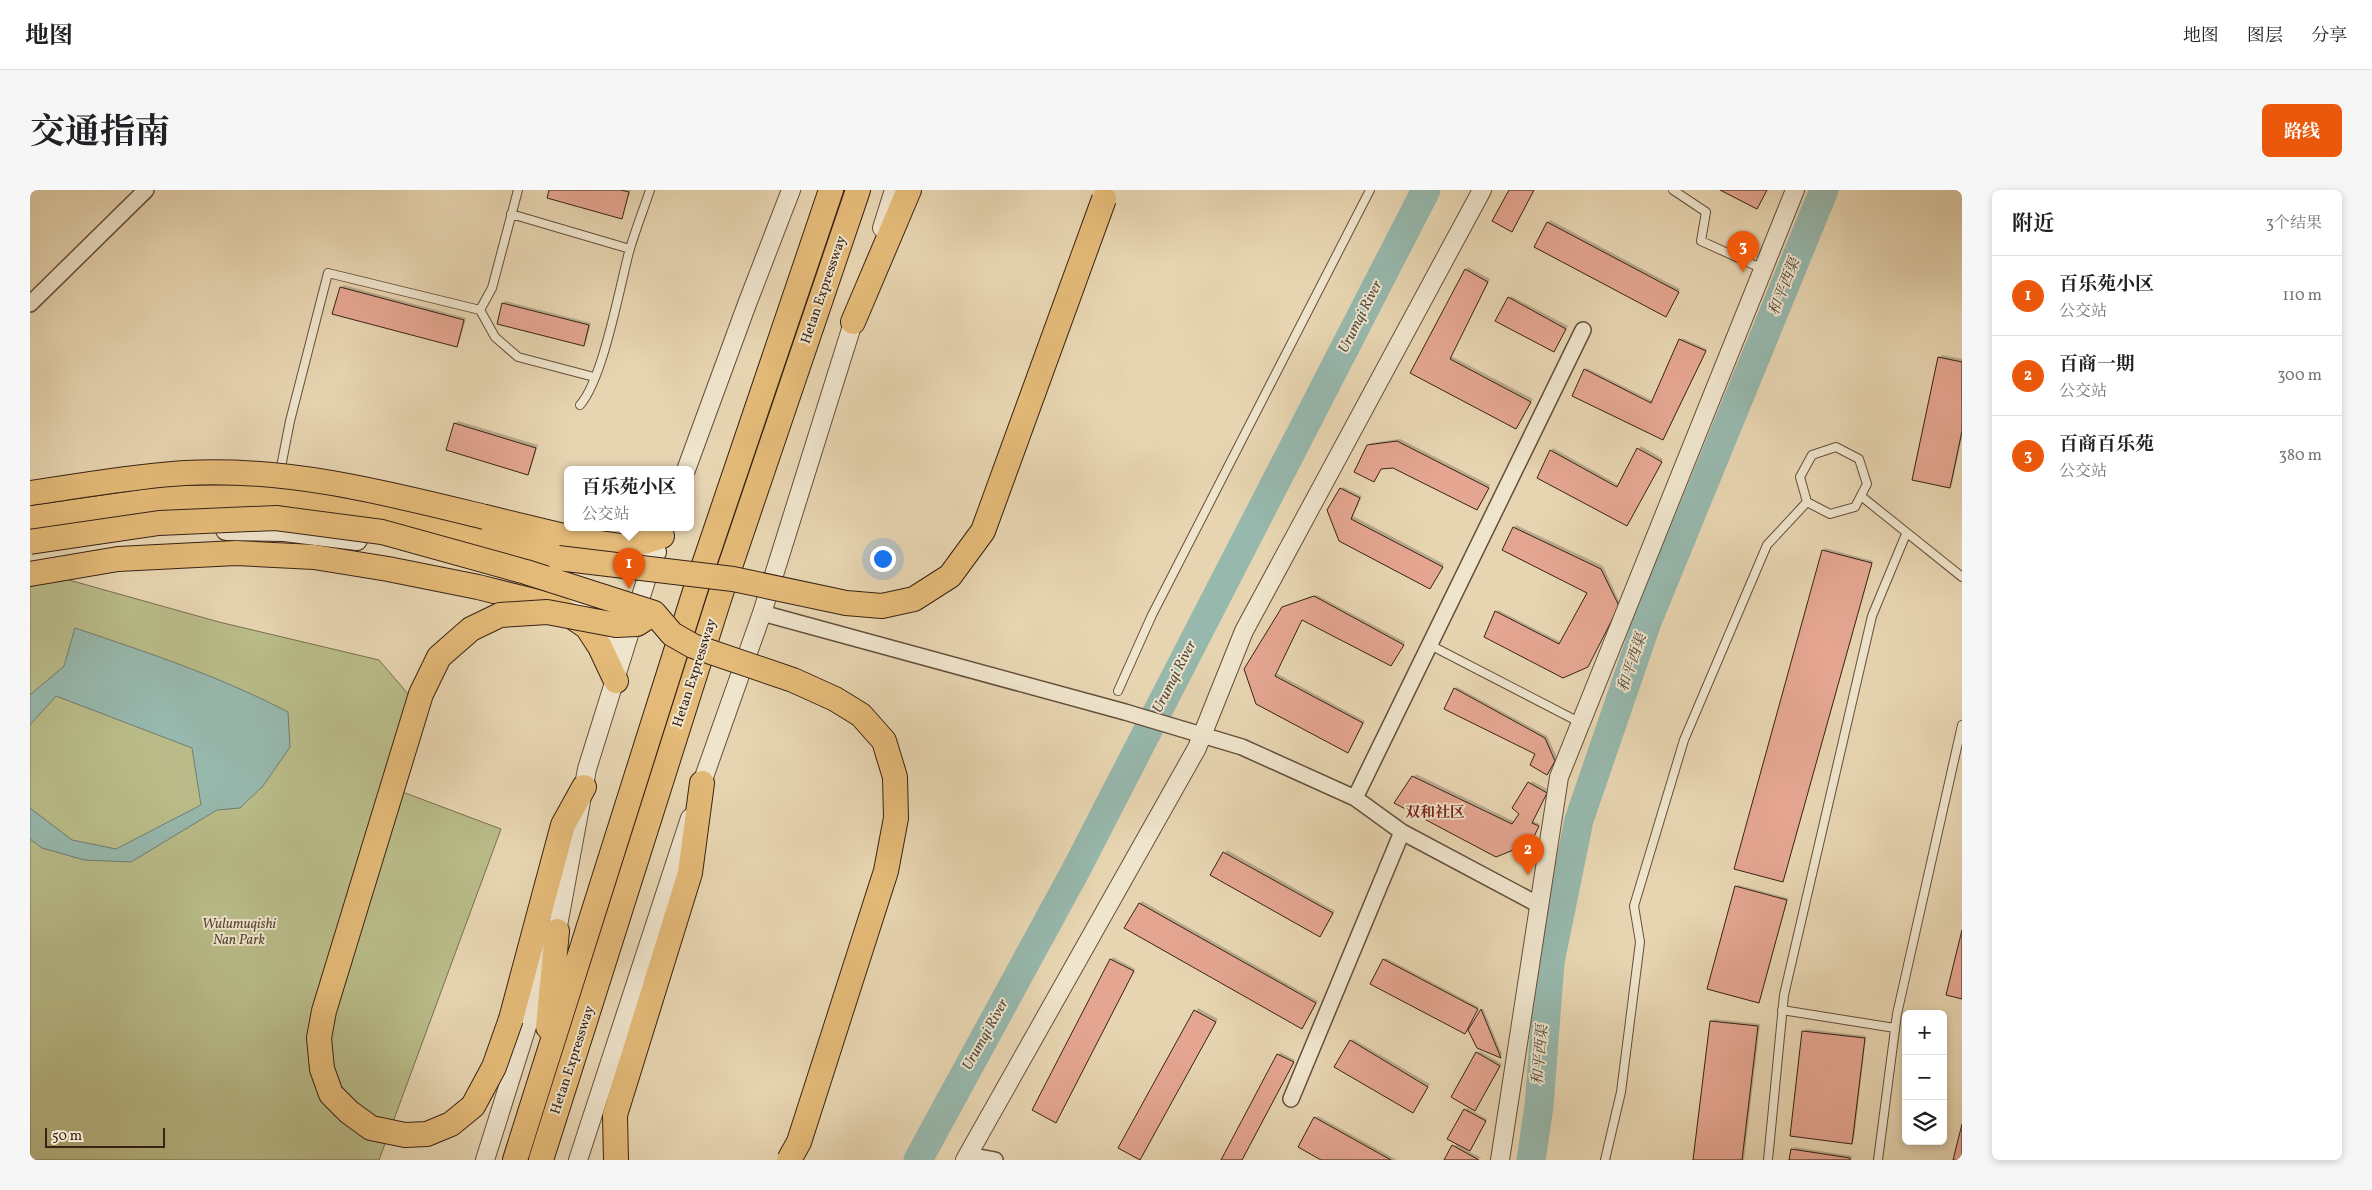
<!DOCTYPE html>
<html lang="zh">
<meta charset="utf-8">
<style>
:root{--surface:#fff;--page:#f6f6f6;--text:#202124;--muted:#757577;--line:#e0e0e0;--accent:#ea580c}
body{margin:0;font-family:Vollkorn,"Noto Serif SC",serif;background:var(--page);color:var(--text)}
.controls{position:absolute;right:15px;bottom:15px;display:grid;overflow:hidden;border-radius:8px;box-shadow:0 2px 8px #0003}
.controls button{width:45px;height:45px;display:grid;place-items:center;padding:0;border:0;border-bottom:1px solid var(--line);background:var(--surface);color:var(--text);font:25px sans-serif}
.scale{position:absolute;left:15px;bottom:12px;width:120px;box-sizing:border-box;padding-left:5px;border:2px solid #382215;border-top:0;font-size:14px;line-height:18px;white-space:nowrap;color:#382215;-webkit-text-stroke:4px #efe4cc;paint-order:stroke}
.you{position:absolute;left:852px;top:368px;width:18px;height:18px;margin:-12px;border:4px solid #fff;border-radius:50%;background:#1a73e8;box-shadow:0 0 0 8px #1a73e833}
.badge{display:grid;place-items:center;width:32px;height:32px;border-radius:50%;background:var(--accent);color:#fff;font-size:16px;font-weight:700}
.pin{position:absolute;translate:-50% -41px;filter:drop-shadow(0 1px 2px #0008)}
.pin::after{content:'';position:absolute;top:26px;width:18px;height:15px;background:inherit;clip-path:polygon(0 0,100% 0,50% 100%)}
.popup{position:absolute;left:534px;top:276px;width:130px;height:65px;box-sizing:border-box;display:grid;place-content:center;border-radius:8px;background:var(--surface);filter:drop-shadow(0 1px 4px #0005);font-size:16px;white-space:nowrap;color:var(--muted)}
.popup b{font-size:19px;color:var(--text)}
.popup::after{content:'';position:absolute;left:50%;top:100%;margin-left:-10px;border:10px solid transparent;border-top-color:var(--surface)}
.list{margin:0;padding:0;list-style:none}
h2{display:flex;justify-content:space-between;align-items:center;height:65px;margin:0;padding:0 20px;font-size:21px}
h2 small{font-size:16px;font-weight:400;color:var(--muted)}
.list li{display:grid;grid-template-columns:32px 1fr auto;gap:15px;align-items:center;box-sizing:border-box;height:80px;padding:0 20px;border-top:1px solid var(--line)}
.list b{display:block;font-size:19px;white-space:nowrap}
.list p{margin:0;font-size:16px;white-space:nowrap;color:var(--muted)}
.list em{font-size:16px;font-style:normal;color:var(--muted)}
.icon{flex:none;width:28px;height:28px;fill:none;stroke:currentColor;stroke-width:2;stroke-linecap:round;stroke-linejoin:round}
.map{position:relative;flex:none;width:1932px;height:970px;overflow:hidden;border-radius:8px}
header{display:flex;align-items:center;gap:30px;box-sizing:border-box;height:70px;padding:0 25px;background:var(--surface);border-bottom:1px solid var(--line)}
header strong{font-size:24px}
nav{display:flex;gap:28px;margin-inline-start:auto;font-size:18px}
.intro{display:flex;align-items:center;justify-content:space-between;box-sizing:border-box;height:120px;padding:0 30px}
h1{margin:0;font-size:35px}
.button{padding:12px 22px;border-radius:8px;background:var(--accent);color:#fff;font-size:18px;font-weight:700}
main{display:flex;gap:30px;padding:0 30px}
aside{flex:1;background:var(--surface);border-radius:8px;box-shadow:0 2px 8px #0003}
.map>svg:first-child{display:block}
.green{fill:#b9bc89;stroke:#786f4f}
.water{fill:#97b8ad;stroke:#717c70}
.shadow{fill:#0003}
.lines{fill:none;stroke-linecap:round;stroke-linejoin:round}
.river{stroke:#97b8ad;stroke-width:29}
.building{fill:#e5a691;stroke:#382215}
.service-casing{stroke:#644f3c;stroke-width:10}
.minor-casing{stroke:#644f3c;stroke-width:18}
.tertiary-casing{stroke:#644f3c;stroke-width:20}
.secondary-casing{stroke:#382215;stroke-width:22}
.trunk-casing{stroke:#382215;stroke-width:26}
.service{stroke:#efe4cc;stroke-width:8}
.minor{stroke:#efe4cc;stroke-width:15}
.tertiary{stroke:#efe4cc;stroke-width:18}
.secondary{stroke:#efe4cc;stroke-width:20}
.trunk{stroke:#e4ba78;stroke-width:24}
.trunk-bridge-casing{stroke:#382215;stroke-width:26;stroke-linecap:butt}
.trunk-bridge{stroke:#e4ba78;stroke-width:24}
.labels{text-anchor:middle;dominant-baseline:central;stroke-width:4;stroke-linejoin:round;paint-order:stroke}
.street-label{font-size:14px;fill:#382215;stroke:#efe4cc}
.park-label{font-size:14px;font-style:italic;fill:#584832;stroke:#efe4cc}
.water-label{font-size:15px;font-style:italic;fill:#50483b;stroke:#efe4cc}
.neighbourhood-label{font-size:15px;font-weight:bold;fill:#7a1f14;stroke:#efe4cc}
</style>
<header>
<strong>地图</strong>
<nav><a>地图</a><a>图层</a><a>分享</a></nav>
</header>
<div class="intro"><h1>交通指南</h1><a class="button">路线</a></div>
<main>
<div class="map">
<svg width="1932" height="970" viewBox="0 0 1932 970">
<rect width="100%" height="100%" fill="#e7d5b1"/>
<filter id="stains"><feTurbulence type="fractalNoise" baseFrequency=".004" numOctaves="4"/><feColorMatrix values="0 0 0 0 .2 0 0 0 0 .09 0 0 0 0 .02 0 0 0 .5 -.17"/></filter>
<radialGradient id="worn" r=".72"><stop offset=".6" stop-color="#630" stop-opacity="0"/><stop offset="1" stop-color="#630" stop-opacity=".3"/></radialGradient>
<path class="green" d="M39,390l150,42 160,38 36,42 -23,86 109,41 -122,331h-349v-575z"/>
<path class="water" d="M45,438c74,25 144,48 213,84l2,35 -27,39 -23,22 -23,2 -86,52 -47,-2 -42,-12 -12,-9v-31l42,32 44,9 85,-44 -9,-57 -136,-52 -26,29v-30l34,-29z"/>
<path class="shadow" d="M521,0h80l-10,27z
M1520,30l130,69 -12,24 -120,-90z
M1438,77l22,12 -39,77 82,43 -15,26 -106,-52z
M313,95l123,33 -7,25 -2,3 -123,-33z
M1481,106l57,30 -14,25 -45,-53z
M475,111l86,22 -5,19 -2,2 -81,-40z
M1652,148l25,11 -42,88 -80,-67 2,-2 66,33z
M1912,165l20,4v78l-10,47 -3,3 -35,-8 26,-122z
M428,231l80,24 -8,26 -2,2 -73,-49z
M1370,249l90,46 -11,22 -86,-40h-11l-8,14 -6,-35 3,-3z
M1611,256l22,13 -34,63 -78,-71 2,-3 66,37z
M1313,297l19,9 -9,20 91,48 -14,24 -90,-48 1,-51z
M1486,335l87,41 17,37 -33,63 -91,-54 2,-2 63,32 28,-50 -75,-64z
M1795,358l48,13 -90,320 40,-330z
M1287,405l88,47 -14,23 -88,-47 -27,55 89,48 -15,28 -93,-46 26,-96z
M1427,497l90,49 10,21 -8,14 -12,-17 -82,-65z
M1386,584l99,48 6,-8 11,-33 17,9 -16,31 7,3 -10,18 -134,-39z
M1197,660l108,61 -13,22 -110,-58z
M1708,695l50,13 -29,104 -23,-115z
M1112,711l176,100 -14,24 -164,-121z
M1083,767l22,12 -77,150 53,-159z
M1356,768l93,49 -12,23 -2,2 -81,-72z
M1168,818l20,11 -78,139 -20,-11z
M1453,818l19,46 -2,2 -30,-26z
M1684,829l46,5 -16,136h-50l17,-139z
M1776,839l60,7 -12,104 -2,2 -48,-111z
M1323,849l77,45 -15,25 -64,-68z
M1450,861l22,13 -25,43v-54z
M1250,862l15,8 -53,100h-20z
M1437,918l20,11 -19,32 14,7 -37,2 12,-17z
M1288,926l79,44h-73l-9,-42z
M1764,957l58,9 -1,4h-60z"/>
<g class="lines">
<path class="river" d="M888,970l159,-292 349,-678
M1501,970l8,-54 11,-144 29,-142 68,-198 177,-432"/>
</g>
<path class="building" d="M519,0h72l8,2 -7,27 -75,-21z
M1479,0h25l-22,42 -20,-11z
M1690,0h47l-10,19z
M1517,32l132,70 -13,25 -132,-70z
M1435,79l23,13 -38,77 81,43 -15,27 -106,-56z
M310,97l124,33 -7,27 -125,-33z
M1478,107l58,32 -12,23 -59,-31z
M472,113l87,22 -5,21 -87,-22z
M1649,149l27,12 -43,89 -91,-44 12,-27 67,34z
M1908,167l24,5v69l-12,57 -38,-8z
M424,233l82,25 -8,27 -82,-25z
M1367,251l92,47 -12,22 -84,-42 -12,1 -7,13 -20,-10 13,-27z
M1607,258l25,14 -35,64 -90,-48 13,-28 67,37z
M1310,298l20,10 -9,21 92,48 -13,22 -91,-48 -12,-31z
M1483,337l88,42 18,37 -31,61 -25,11 -79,-41 11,-26 64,33 28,-51 -85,-43z
M1792,360l50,13 -89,319 -49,-13z
M1284,406l90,49 -13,21 -89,-46 -27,56 88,47 -15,30 -92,-49 -12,-35 38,-62z
M1424,498l91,50 10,23 -8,14 -17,-10 5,-11 -91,-45z
M1382,586l100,48 7,-10 -7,-6 16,-26 19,11 -15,30 7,3 -8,17 -35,14 -102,-54z
M1193,662l110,61 -13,24 -110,-62z
M1705,696l52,14 -28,103 -52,-14z
M1109,713l177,100 -14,26 -178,-101z
M1932,740v69l-16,-4z
M1080,769l24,12 -78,152 -24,-13z
M1353,769l95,50 -13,25 -95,-50z
M1451,819l20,49 -24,-10 -9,-18z
M1164,820l22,12 -76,138 -22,-12z
M1680,831l48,5 -16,134h-49z
M1772,841l63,7 -13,106 -62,-8z
M1320,850l78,47 -15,26 -79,-46z
M1446,862l24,14 -25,45 -24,-14z
M1247,864l17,8 -52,98h-21z
M1434,919l22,12 -16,30 -23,-12z
M1284,927l77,43h-70l-23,-13z
M1932,934v36h-9z
M1422,955l27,15h-35z
M1761,959l59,9v2h-61z"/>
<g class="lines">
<defs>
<path id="service" d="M1643,0l33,22 -5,29 62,28
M481,24l119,35
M450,120l15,27 23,20 76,20
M550,215c23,-26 39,-115 49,-153 6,-21 14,-41 21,-62
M250,282l10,-51 38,-148 152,37 12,-22 26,-98
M1831,306l101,81
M1400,455l151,78
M1088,501l34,-76 218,-425
M1752,820l113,18
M1575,970l16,-68 19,-150 -6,-36 50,-166 83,-195 40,-43 -7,-25 12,-22 24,-8 23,12 8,25 -12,23 -25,7 -23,-12
M1738,970l16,-165 88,-379 34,-82
M1848,970l19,-146 65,-289"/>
<path id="minor" d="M0,114l116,-114
M732,423l363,99 117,35 113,51 47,34 137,73
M1325,608l228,-468
M1261,909l111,-267
M938,965l27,5"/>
<path id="tertiary" d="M852,38l12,-38
M656,280l61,-166 44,-114
M668,604l64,-181 95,-303
M455,970l72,-229 30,-162 66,-211
M548,970l112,-342
M935,970l232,-412 47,-117 238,-441
M1470,970l59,-383 236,-587"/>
<path id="secondary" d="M196,340l58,1 73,9
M584,367l13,2 29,-7
M529,399c22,12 47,26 53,52 3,10 2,22 3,32"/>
<path id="trunk" d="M823,132l56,-132
M455,327l95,23 48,7 34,-11
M0,328l140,-20 73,-1 77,3 109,21 129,37
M0,384l88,-15 118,-6 78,4 74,12 90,18 80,20 29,20 13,20 16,34
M481,829l52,-194 21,-38
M518,837l9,-96
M485,970l180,-569 136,-401
M511,970l178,-561 139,-409
M586,970l-1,-45 75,-242 12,-90"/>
</defs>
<use href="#service" class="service-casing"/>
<use href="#minor" class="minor-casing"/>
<use href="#tertiary" class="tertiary-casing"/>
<use href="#secondary" class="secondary-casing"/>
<use href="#trunk" class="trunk-casing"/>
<use href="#service" class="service"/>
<use href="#minor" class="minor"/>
<use href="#tertiary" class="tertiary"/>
<use href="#secondary" class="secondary"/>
<use href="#trunk" class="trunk"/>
<defs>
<path id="trunk-bridge" d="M0,303c51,-7 103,-17 155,-20 101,-6 202,20 300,44
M0,352l129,-19 117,-5 106,14 144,40 128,41 18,21 21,12 100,34 42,19 26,16 23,26 11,36 1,41 -10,53 -87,271 -10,18
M528,368l175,21 113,24 36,3 32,-7 36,-23 33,-45 121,-332
M481,829l-17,48 -21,39 -22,18 -24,10 -22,1 -34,-7 -22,-16 -18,-18 -9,-25 -3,-31 5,-27 97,-317 18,-37 32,-28 29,-14 47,-3 69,13 21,-1 17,-11"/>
</defs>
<use href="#trunk-bridge" class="trunk-bridge-casing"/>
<use href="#trunk-bridge" class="trunk-bridge"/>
</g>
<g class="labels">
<g class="street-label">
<text transform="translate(794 100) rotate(-71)">Hetan Expressway</text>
<text transform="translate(665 483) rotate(-72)">Hetan Expressway</text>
<text transform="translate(543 870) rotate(-72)">Hetan Expressway</text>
</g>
<g class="park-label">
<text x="209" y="734">Wulumuqishi<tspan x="209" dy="16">Nan Park</tspan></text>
</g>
<g class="water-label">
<text transform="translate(1755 97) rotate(-68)">和平西渠</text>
<text transform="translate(1331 127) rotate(-63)">Urumqi River</text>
<text transform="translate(1603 473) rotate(-71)">和平西渠</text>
<text transform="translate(1145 487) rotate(-63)">Urumqi River</text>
<text transform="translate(956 845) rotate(-61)">Urumqi River</text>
<text transform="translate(1511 865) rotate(-85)">和平西渠</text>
</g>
<g class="neighbourhood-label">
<text x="1405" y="623">双和社区</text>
</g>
</g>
<rect width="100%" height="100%" filter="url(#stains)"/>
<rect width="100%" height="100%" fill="url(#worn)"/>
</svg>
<div class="controls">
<button>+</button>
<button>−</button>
<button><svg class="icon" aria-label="layers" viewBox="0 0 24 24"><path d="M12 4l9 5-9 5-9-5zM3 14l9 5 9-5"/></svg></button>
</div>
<div class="scale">50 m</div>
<div class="you"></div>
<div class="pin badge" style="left:599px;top:399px">1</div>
<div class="popup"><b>百乐苑小区</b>公交站</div>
<div class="pin badge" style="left:1498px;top:685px">2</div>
<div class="pin badge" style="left:1713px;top:82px">3</div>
</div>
<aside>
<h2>附近<small>3个结果</small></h2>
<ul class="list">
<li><span class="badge">1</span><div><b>百乐苑小区</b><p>公交站</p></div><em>110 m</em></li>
<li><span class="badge">2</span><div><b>百商一期</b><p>公交站</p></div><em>300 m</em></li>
<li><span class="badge">3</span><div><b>百商百乐苑</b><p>公交站</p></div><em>380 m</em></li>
</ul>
</aside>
</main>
